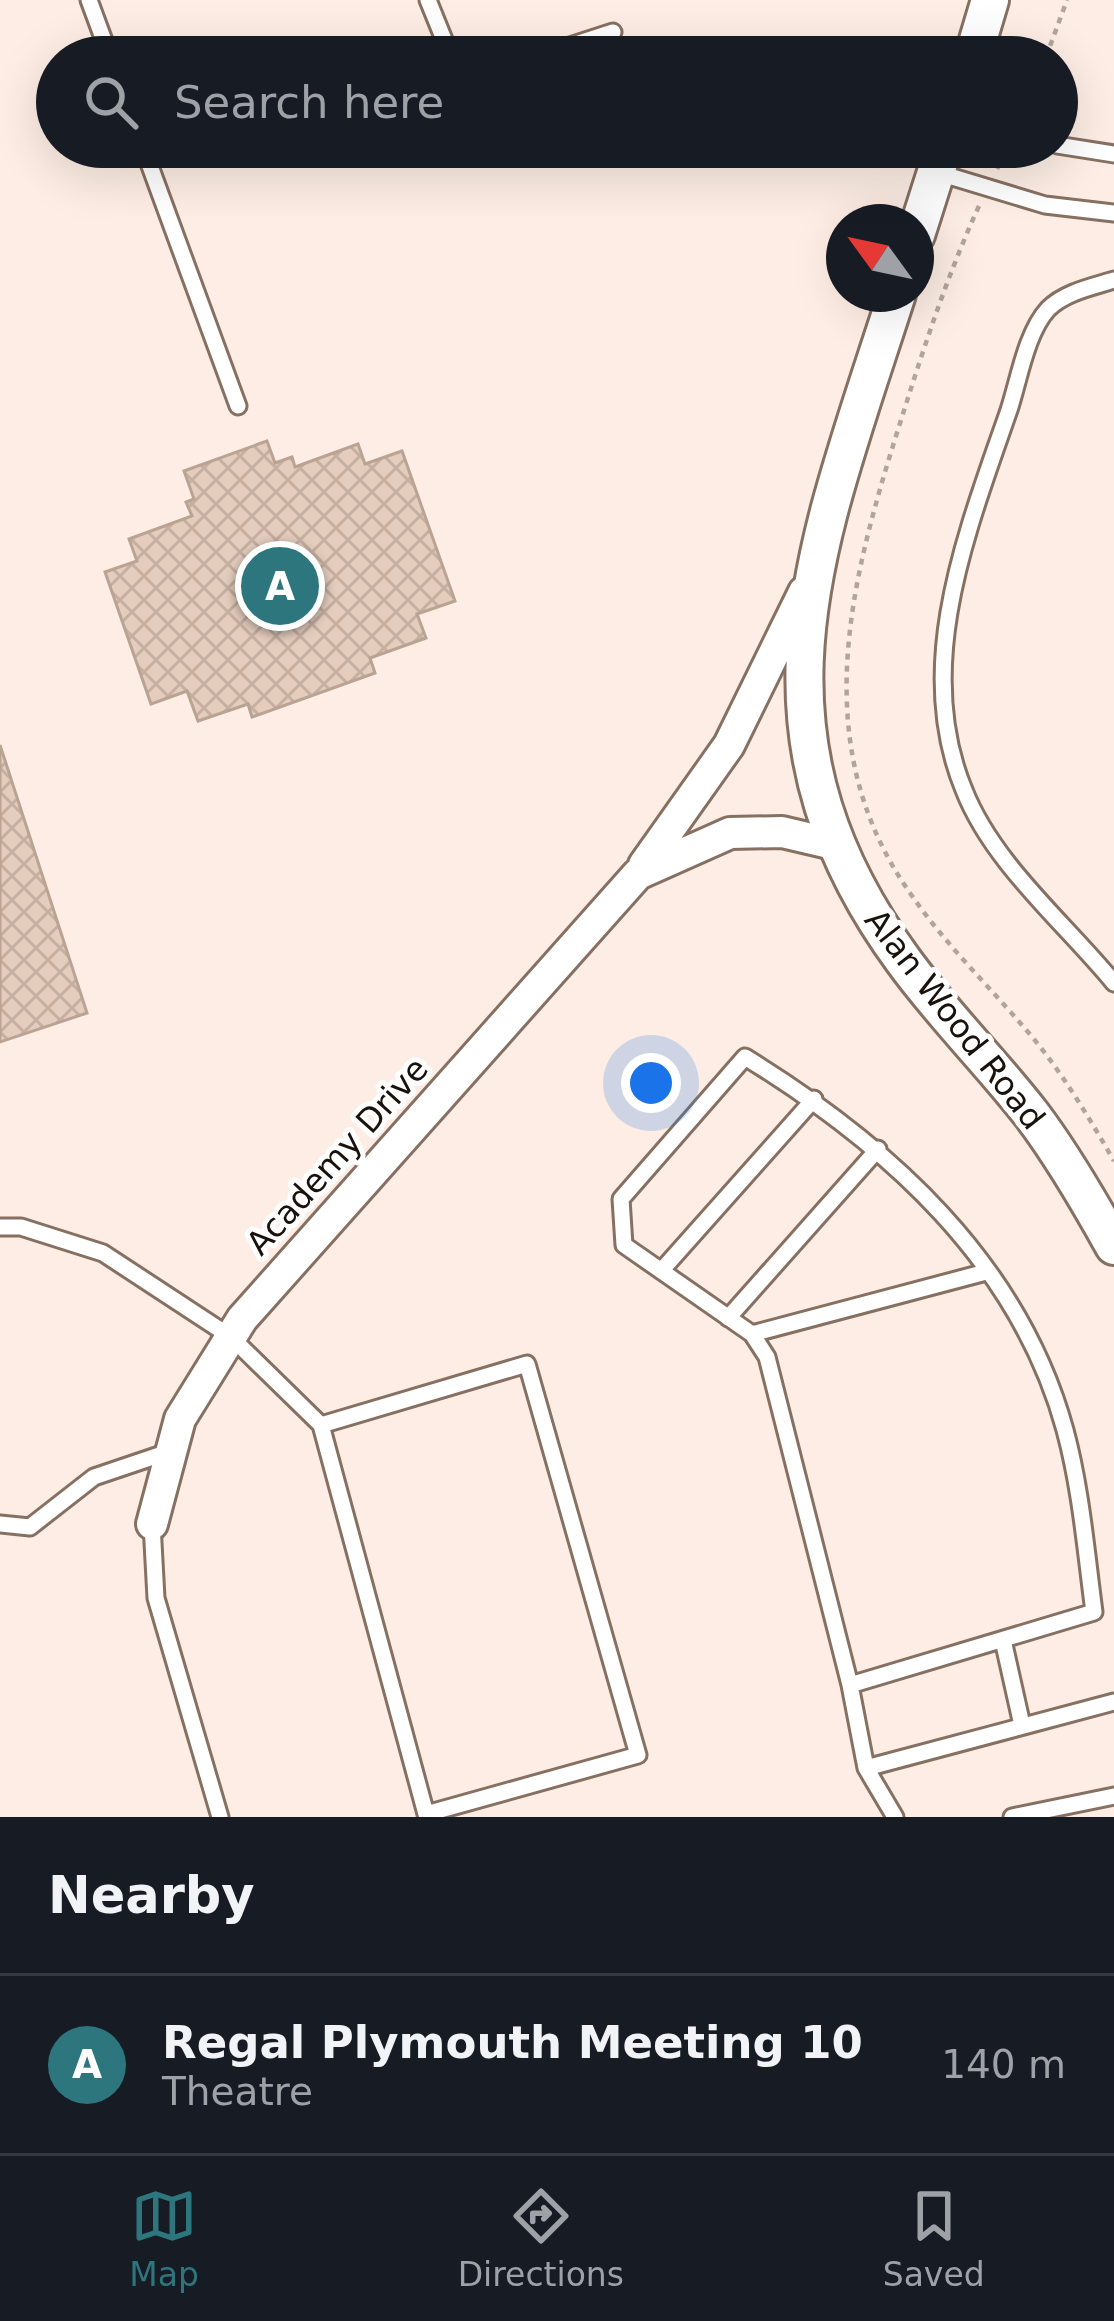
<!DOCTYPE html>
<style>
:root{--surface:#171b24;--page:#20242c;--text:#f1f3f6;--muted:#9ea1a6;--line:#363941;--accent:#2d767e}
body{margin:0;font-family:"DejaVu Sans",sans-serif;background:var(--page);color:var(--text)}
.compass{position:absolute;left:826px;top:204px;width:108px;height:108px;border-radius:50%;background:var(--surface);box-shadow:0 12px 48px #0002;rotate:303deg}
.you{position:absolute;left:651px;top:1083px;width:42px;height:42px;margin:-30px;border:9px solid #fff;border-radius:50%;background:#1a73e8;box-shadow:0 0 0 18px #1a73e833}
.badge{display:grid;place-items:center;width:78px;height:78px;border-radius:50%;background:var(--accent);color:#fff;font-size:39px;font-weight:700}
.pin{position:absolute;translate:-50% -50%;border:6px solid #fff;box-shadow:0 3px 12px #0006}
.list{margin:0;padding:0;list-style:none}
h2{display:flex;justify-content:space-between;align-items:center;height:156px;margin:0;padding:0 48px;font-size:51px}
h2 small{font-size:39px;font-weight:400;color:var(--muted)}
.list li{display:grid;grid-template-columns:78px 1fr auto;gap:36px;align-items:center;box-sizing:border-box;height:180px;padding:0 48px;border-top:3px solid var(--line)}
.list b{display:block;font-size:45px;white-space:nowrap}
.list p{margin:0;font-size:39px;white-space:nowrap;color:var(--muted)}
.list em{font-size:39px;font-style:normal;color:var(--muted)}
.icon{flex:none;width:66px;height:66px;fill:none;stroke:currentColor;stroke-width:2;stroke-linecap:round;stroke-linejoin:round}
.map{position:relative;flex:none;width:1114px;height:1817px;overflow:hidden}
.search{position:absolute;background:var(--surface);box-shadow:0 12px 48px #0002;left:36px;right:36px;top:36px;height:132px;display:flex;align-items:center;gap:30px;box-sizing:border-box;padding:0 42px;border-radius:66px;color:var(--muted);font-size:45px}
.sheet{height:336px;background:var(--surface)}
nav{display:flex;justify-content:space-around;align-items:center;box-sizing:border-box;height:168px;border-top:3px solid var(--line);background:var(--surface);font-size:33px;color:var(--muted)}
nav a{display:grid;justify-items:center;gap:6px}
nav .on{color:var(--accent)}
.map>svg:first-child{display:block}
.building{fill:url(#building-cross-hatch);stroke:#bba394;stroke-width:3}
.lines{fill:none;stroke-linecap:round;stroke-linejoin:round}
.service-casing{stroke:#867062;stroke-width:21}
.minor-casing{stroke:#867062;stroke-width:36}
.tertiary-casing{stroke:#867062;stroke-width:42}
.path{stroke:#b1a49c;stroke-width:4.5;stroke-dasharray:6 6;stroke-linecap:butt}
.service{stroke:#fff;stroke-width:15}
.minor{stroke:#fff;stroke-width:30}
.tertiary{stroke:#fff;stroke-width:36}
.labels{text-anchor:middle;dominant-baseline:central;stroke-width:10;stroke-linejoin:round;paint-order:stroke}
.street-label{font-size:33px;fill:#19110b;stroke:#fff}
</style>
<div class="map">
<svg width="1114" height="1817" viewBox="0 0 1114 1817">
<defs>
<pattern id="building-cross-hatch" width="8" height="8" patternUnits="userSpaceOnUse" patternTransform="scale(3)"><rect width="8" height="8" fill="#e5cdbd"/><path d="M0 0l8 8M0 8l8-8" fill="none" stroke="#c4afa1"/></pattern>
</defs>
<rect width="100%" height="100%" fill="#fdede4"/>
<path class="building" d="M267,441l8,22 17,-6 3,10 63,-23 7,20 37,-13 53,150 -38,13 9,24 -56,20 5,15 -123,44 -4,-13 -50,17 -11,-30 -36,13 -46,-132 32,-11 -8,-22 63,-23 -6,-14 8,-3 -10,-28z
M0,745l87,268 -87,29z"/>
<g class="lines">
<defs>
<path id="service" d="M89,0l21,57
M428,0l23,57
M536,57l77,-25
M1057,145l57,9
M143,147l95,259
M936,172l109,33 69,8
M1114,280c-22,7 -49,12 -66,29 -22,24 -29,71 -39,101 -41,119 -97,255 -45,380 29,74 101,133 150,193
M0,1227h21l82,26 128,84 90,88 105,389 212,-59 -111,-391 -206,61
M661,1271l153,-172
M728,1318l150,-169
M752,1334l234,-62
M0,1524l30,3 64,-50 74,-25
M152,1524l4,74 64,219
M1003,1640l19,85
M850,1685l-83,-328 -15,-23 -128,-89 -3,-46 124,-142c143,88 274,205 320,373 16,59 21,122 29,182l-244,73 16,83 248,-66
M866,1768l29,49
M1012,1817l102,-21"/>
<path id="minor" d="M644,865l85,-120 75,-153
M152,1524l28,-105 62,-100 396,-445 92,-41 52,-1 51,12"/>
<path id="tertiary" d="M973,57l17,-57
M916,235l28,-88
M897,294c-79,247 -164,433 6,666 39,54 88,102 129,155 31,41 57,86 82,131"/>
</defs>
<use href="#service" class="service-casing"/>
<use href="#minor" class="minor-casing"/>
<use href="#tertiary" class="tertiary-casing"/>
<path class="path" d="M1046,57l21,-57
M997,169l11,-22
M979,206c-32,70 -55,141 -78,214 -50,159 -96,323 9,473 34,50 79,93 118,139 34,40 60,84 86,129"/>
<use href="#service" class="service"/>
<use href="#minor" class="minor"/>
<use href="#tertiary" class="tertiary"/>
</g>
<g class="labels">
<g class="street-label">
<text transform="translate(955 1019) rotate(52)">Alan Wood Road</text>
<text transform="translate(337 1156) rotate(-48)">Academy Drive</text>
</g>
</g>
</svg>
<svg class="compass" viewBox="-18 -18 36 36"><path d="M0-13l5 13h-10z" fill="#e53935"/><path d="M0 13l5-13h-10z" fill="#9ea1a6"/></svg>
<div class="you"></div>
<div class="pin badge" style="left:280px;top:586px">A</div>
<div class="search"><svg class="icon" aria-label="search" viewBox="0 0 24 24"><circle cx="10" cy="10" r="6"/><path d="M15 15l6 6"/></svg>Search here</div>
</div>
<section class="sheet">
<h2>Nearby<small></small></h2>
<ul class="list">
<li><span class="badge">A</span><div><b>Regal Plymouth Meeting 10</b><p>Theatre</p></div><em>140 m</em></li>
</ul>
</section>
<nav>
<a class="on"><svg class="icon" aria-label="map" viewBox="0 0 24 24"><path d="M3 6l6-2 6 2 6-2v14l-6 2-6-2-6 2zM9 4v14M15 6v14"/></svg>Map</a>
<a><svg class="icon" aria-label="directions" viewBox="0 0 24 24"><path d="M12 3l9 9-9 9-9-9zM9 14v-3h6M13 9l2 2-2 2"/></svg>Directions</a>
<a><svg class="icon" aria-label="saved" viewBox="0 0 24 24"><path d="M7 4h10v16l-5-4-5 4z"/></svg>Saved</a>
</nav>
